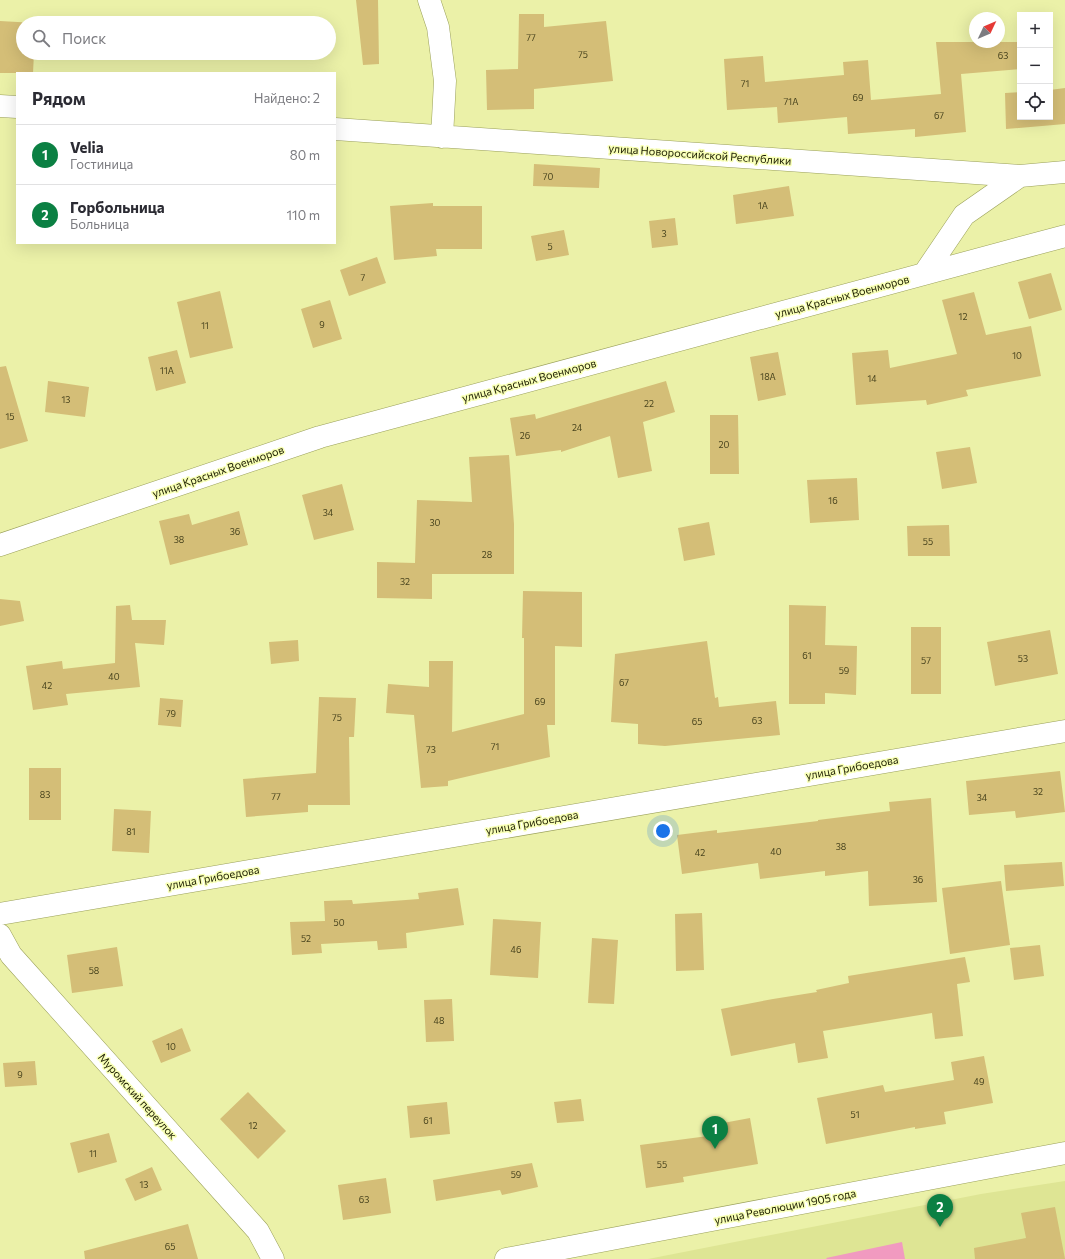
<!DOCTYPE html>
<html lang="ru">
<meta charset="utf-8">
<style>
:root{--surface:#fff;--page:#f2f2f3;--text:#2b2b33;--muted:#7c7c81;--line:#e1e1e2;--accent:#0b8043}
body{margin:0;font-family:Commissioner,sans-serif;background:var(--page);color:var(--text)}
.controls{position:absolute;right:12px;top:12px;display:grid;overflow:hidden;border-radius:0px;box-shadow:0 4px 16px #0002}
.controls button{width:36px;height:36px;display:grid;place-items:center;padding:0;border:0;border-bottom:1px solid var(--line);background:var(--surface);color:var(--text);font:20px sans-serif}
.compass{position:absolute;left:969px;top:12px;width:36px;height:36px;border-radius:50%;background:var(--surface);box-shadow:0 4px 16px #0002;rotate:46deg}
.you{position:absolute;left:663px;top:831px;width:14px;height:14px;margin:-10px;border:3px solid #fff;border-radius:50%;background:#1a73e8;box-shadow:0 0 0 6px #1a73e833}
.badge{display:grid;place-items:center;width:26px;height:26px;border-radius:50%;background:var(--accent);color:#fff;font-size:13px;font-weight:700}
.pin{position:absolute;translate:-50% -33px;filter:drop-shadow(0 1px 2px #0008)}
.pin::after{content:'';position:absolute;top:21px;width:14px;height:12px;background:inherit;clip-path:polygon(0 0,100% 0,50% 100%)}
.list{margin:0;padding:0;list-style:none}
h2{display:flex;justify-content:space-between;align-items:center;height:52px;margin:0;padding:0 16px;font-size:17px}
h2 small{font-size:13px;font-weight:400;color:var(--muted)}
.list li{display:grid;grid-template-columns:26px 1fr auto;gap:12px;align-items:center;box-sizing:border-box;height:60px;padding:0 16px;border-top:1px solid var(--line)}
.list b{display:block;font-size:15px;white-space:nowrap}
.list p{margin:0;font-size:13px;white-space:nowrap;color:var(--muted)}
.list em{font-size:13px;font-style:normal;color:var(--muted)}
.icon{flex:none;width:22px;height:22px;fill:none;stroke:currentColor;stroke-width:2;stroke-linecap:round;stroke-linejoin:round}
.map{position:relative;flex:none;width:1065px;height:1259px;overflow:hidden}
.search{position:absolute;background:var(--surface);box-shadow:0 4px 16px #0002;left:16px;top:16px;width:320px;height:44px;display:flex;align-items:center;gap:10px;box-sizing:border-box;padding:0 14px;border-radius:22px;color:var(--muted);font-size:15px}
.panel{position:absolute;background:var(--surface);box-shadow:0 4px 16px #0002;left:16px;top:72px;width:320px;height:172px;border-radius:0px}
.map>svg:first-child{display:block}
.built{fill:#dee594}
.green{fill:#f19ac0}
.building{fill:#d4be77}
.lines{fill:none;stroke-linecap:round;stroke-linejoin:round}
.minor-casing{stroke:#9aa05a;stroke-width:23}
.tertiary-casing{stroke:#9aa05a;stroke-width:23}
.minor{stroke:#fff;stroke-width:22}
.tertiary{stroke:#fff;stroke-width:22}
.labels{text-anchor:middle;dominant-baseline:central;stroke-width:3;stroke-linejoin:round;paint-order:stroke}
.number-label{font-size:9px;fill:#49441e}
.street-label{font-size:11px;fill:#1b1c01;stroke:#f8ffb5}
</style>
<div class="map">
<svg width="1065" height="1259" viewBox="0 0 1065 1259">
<rect width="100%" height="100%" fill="#ebf1a8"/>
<path class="built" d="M1065,1181v78h-417l333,-65z"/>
<path class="green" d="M902,1242l3,17h-78l-1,-1z"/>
<path class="building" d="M356,0h22l1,64 -16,1z
M519,14h25v13l62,-6 7,60 -79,8v20l-47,1 -1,-40 32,-1z
M0,21l35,2h-12v30h11l-1,20h-33z
M936,42h84v27l-59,5 5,58 -51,5v-8l-67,5 -1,-17 -69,6 -1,-16 -50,3 -3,-51 39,-3 2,26 79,-7 -1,-13 25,-2 3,40 70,-6z
M1065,88v36l-59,5 -1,-36 15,-1v25h30v-27z
M534,164l66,4 -1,20 -66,-2z
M789,186l5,30 -58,8 -3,-29z
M433,203v3h49v43h-46l1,7 -43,4 -4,-54z
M675,218l3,27 -26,3 -3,-27z
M564,230l5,25 -33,6 -5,-25z
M377,257l9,26 -37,13 -9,-26z
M1051,273l11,37 -33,9 -11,-37z
M220,291l13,57 -43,10 -13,-56z
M974,292l12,43 45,-9 10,50 -75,14 2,6 -41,9 -1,-5 -70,5 -4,-52 36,-3 2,18 67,-14 -15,-54z
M330,300l12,39 -29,9 -12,-39z
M177,350l9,33 -30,8 -8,-34z
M778,352l8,43 -28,6 -8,-44z
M6,366l22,75 -28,8v-82z
M48,381l41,6 -4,30 -40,-5z
M666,381l9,31 -32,10 9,49 -34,7 -8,-42 -49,16v-2l-45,6 -6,-38 25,-4 1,5z
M710,415h28l1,59h-29z
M970,447l7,36 -35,6 -6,-37z
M509,455l5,69v50h-82v25l-55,-1v-36l38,1 2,-63 55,2 -3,-45z
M857,478l2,42 -49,3 -3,-43z
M342,484l12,46 -40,10 -12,-45z
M239,511l9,34 -78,20 -11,-44 30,-7 3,11z
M709,522l6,33 -31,6 -6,-33z
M949,525l1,31h-42l-1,-30z
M523,591l59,1v55l-27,-1v79h-8l3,32 -102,24v5l-27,2 -7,-73 -28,-2 2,-29 41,3v-26h24l-1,71 72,-18v-76h-2z
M0,599l20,2 4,20 -24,5z
M130,605l2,15h34l-2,25 -29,-2 5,44 -74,7 2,11 -35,5 -7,-44 36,-5 1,8 52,-6 1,-57z
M789,605l37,1 -1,39 32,1 -1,49 -31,-2v11h-36z
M911,627h30v67h-30z
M1050,630l8,44 -63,12 -8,-44z
M298,640l1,21 -28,3 -2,-22z
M707,641l8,57 3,-1 1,10 57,-6 4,34 -115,11 -27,-2v-20l-27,-2 4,-68z
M319,697l37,1 -2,39h-5l1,68h-42v7l-62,5 -3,-38 73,-6z
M160,698l23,2 -2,27 -23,-2z
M29,768h32v52h-32z
M1060,771l5,41 -49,6 -1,-7 -46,4 -3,-34z
M931,798l6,104 -68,4 -1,-35 -43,5v-5l-65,8 -2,-16 -76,11 -5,-39 40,-5v3l101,-12v-1l72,-9 -1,-9z
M114,809l37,2 -2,42 -37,-2z
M1062,862l2,24 -58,5 -2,-26z
M1001,881l9,64 -60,9 -8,-66z
M458,888l6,37 -58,8 1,15 -29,2 -1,-9 -56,3 1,9 -30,2 -2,-33 35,-1 -1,-20 28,-1 1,4 66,-5 -1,-6z
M702,913l2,57 -28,1 -1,-57z
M493,919l48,3 -3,56 -48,-3z
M592,938l26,2 -4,64 -26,-1z
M1040,945l4,31 -30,4 -4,-32z
M117,947l6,39 -51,7 -5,-38z
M965,957l5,25 -13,2 6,52 -28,3 -3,-26 -109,18 5,27 -30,5 -3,-20 -64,13 -10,-47 52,-10 44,-7 -1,-2 33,-7 -1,-7z
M452,999l2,42 -28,1 -2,-42z
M182,1028l9,23 -30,12 -9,-22z
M984,1056l9,47 -49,9 2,12 -31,5v-2l-89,17 -9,-46 66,-13 2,7 69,-12 -3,-18z
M35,1061l2,24 -32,2 -2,-24z
M248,1092l38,39 -28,28 -38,-40z
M581,1099l3,22 -27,2 -3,-21z
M447,1102l3,32 -40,4 -3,-32z
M750,1118l8,46 -75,13 1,5 -38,6 -6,-43 68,-9 -1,-10z
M109,1133l8,29 -39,11 -8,-30z
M532,1163l6,24 -36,8 -2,-5 -64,11 -3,-21z
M152,1167l10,23 -27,11 -10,-22z
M386,1178l5,35 -48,7 -5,-35z
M1055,1207l10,52h-90l-1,-11 52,-10 -5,-25z
M188,1224l10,35h-113l-1,-8z"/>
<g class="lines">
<defs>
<path id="minor" d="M429,0l9,27 7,54 -3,56
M0,106l17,1
M335,129l685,47 45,-4
M924,274l40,-59 56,-39
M0,545l320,-108 745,-201
M0,914l1065,-183
M0,935l11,20 247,276 15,28"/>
<path id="tertiary" d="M506,1259l559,-106"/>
</defs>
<use href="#minor" class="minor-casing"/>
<use href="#tertiary" class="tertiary-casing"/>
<use href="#minor" class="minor"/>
<use href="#tertiary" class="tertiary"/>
</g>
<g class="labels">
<g class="number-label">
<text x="531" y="37">77</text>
<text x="583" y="54">75</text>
<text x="1003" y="55">63</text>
<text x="745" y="83">71</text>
<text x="858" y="97">69</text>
<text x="791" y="101">71А</text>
<text x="939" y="115">67</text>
<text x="548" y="176">70</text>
<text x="763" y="205">1А</text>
<text x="664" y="233">3</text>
<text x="550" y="246">5</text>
<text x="363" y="277">7</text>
<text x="963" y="316">12</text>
<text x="322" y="324">9</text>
<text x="205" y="325">11</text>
<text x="1017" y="355">10</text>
<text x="167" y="370">11А</text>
<text x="768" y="376">18А</text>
<text x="872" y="378">14</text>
<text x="66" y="399">13</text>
<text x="649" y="403">22</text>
<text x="10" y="416">15</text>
<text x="577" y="427">24</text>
<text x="525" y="435">26</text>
<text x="724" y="444">20</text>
<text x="833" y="500">16</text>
<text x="328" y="512">34</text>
<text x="435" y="522">30</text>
<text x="235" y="531">36</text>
<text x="179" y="539">38</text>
<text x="928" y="541">55</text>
<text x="487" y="554">28</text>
<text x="405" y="581">32</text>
<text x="807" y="655">61</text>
<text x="1023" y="658">53</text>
<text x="926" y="660">57</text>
<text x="844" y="670">59</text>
<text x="114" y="676">40</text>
<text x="624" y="682">67</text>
<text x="47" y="685">42</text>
<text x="540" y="701">69</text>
<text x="171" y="713">79</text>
<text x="337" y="717">75</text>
<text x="757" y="720">63</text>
<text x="697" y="721">65</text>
<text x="495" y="746">71</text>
<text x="431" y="749">73</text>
<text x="1038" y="791">32</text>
<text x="45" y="794">83</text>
<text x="276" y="796">77</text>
<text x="982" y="797">34</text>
<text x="131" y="831">81</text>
<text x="841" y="846">38</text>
<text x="776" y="851">40</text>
<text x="700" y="852">42</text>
<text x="918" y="879">36</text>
<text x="339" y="922">50</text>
<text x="306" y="938">52</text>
<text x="516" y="949">46</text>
<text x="94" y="970">58</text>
<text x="439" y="1020">48</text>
<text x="171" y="1046">10</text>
<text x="20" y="1074">9</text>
<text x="979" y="1081">49</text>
<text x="855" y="1114">51</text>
<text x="428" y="1120">61</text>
<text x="253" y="1125">12</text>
<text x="93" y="1153">11</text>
<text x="662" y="1164">55</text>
<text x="516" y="1174">59</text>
<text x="144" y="1184">13</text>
<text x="364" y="1199">63</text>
<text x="170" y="1246">65</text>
</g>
<g class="street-label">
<text transform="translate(700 154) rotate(4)">улица Новороссийской Республики</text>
<text transform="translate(842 296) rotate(-15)">улица Красных Военморов</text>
<text transform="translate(529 380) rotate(-15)">улица Красных Военморов</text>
<text transform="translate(218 471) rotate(-19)">улица Красных Военморов</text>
<text transform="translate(852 767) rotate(-10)">улица Грибоедова</text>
<text transform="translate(532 822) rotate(-10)">улица Грибоедова</text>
<text transform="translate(213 877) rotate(-10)">улица Грибоедова</text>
<text transform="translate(138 1096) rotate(48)">Муромский переулок</text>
<text transform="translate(785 1206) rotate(-11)">улица Революции 1905 года</text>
</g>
</g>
</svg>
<div class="controls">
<button>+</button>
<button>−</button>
<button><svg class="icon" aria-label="locate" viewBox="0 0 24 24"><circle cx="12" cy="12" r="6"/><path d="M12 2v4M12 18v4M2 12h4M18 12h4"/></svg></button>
</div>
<svg class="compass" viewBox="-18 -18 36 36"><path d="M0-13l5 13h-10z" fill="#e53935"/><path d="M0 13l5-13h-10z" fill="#7c7c81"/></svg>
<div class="you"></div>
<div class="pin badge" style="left:715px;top:1149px">1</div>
<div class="pin badge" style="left:940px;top:1227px">2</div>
<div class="search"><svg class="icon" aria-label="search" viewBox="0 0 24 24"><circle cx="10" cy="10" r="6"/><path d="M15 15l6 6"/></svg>Поиск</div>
<section class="panel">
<h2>Рядом<small>Найдено: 2</small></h2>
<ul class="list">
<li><span class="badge">1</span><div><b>Velia</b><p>Гостиница</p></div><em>80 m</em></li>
<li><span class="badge">2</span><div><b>Горбольница</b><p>Больница</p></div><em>110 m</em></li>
</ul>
</section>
</div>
